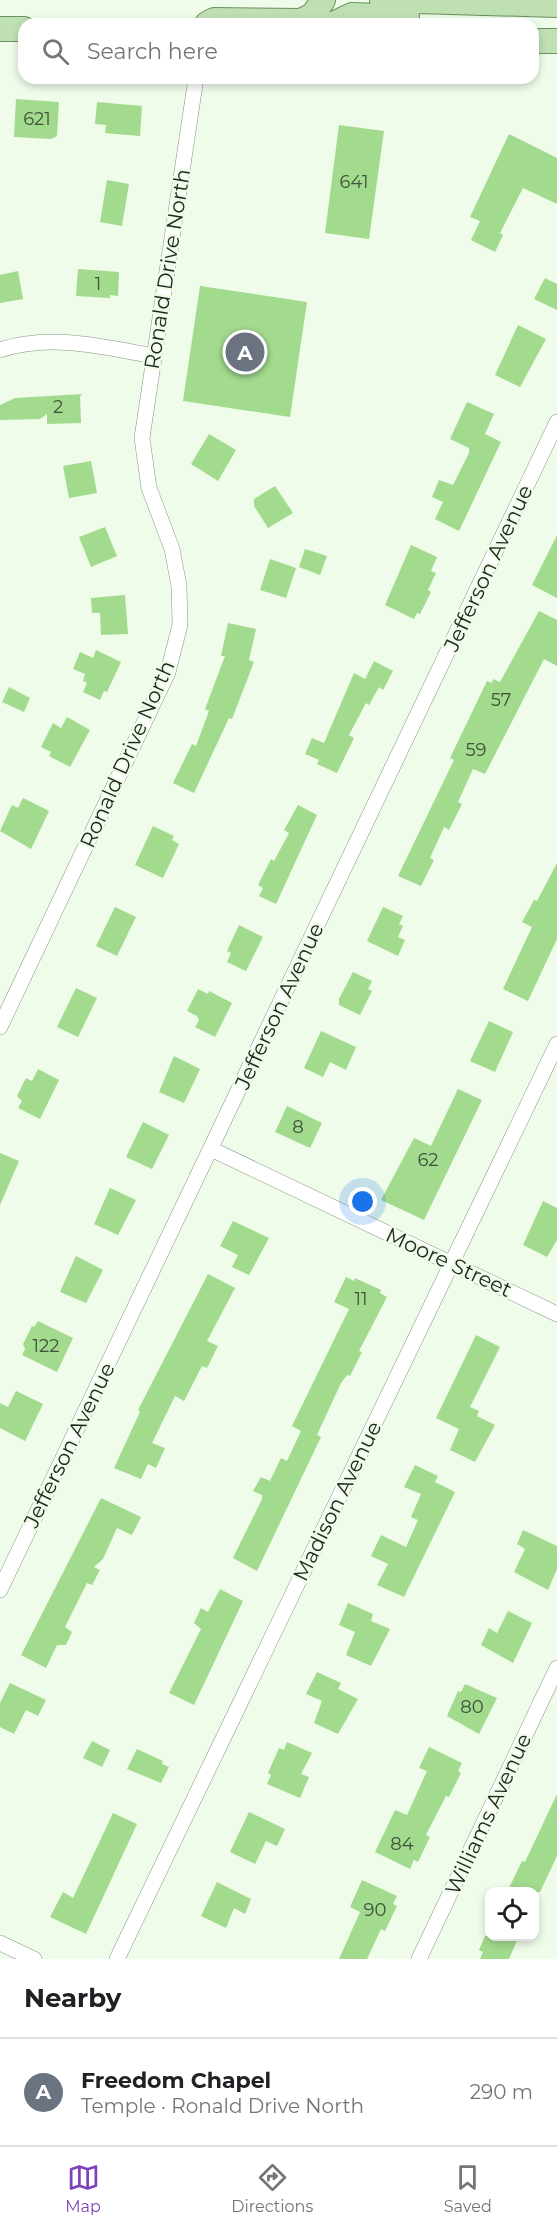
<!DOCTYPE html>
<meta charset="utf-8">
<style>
:root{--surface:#fff;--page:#f6f6f6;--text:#202124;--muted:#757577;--line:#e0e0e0;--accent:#7e43b9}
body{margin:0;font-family:Montserrat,sans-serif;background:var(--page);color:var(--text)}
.controls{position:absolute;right:18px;bottom:18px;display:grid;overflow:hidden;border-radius:12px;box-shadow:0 3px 9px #0003}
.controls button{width:54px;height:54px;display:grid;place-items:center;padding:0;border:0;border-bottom:2px solid var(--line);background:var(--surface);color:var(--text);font:30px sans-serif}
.you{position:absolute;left:363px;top:1202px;width:21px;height:21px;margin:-15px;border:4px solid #fff;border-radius:50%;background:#1a73e8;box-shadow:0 0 0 9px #1a73e833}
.badge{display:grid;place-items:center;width:39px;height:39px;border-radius:50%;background:var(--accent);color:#fff;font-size:20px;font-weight:700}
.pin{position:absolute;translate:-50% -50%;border:3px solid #fff;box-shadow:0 2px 6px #0006}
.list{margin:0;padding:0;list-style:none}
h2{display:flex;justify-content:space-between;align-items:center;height:78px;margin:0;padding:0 24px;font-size:26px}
h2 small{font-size:20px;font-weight:400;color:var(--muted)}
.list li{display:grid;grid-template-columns:39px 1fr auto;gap:18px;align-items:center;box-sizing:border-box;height:108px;padding:0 24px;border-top:2px solid var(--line)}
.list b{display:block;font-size:22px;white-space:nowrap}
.list p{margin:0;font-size:20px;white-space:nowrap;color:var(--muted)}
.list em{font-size:20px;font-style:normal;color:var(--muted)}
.icon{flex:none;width:33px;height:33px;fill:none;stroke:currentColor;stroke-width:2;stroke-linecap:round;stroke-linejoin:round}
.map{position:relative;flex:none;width:557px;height:1959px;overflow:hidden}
.search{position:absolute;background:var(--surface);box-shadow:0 3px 9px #0003;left:18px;right:18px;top:18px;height:66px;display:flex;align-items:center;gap:15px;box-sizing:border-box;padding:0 21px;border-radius:18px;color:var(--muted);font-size:22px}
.sheet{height:186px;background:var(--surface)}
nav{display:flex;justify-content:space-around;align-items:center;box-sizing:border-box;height:84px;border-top:2px solid var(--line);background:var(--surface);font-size:16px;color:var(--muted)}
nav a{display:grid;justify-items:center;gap:3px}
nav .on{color:var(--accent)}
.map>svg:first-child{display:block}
.building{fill:#a2da8e}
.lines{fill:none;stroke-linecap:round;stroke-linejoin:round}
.street-casing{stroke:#889583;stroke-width:16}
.primary-casing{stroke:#6b915d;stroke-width:26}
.street{stroke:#fff;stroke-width:15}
.primary{stroke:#bfe0b3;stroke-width:24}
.labels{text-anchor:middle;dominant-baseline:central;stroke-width:5;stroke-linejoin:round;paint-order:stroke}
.number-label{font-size:18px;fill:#405239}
.street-label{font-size:21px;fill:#1f241d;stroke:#eefce9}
</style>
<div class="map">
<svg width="557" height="1959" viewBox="0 0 557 1959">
<rect width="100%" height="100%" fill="#eefce9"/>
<path class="building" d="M16,99l43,3 -2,34 -6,3 -37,-2z
M97,102l45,4 -2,30 -35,-3 1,-8 -11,-1z
M339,125l45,6 -15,108 -44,-6z
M509,134l48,24v46l-34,-16 -23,45 3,2 -8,17 -24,-12 9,-19 -10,-4z
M107,180l22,4 -7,42 -22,-4z
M78,269l41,3 -1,24 -8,-1v3l-34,-2z
M18,271l5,28 -23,4v-28z
M545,278l12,6v26l-23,-11z
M200,286l107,16 -17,115 -107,-16z
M518,325l28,14 -26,48 -25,-12z
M83,394l-3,2 1,27 -34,1v-10l-7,5 -40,1v-15l15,-7z
M467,402l27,12 -9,20 16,8 -42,89 -24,-12 8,-17 -11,-5 7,-17 14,5 16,-32v-5l-19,-9z
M209,434l27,16 -18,31 -27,-17z
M91,461l6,32 -28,5 -6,-32z
M275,486l18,27 -25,15 -14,-22v-7z
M105,527l12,29 -26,11 -12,-30z
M557,535v63l-25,-13z
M411,545l26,12 -6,14 5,2 -8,17 3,2 -11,22 -3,-1 -3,6 -29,-14z
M305,549l22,7 -7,19 -21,-8z
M270,559l26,9 -10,30 -26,-8z
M125,595l3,39 -27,1 -1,-22h-8l-1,-15z
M539,611l18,9v46l-13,-7 -59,115 -12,-5 -15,33 4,2 -13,26 -5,-3 -14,31 4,2 -13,26 -23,-10 56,-116 -4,-2 37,-77 5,2 1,-4 7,3z
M228,623l28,6 -7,31 5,2 -22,57 -3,-1 -35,75 -21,-10 19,-39 4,2 13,-35 -4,-2 20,-53h-4z
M96,650l25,12 -14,30 -3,-1 -4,9 -17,-8 4,-9 -4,-2 2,-7 -12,-5 7,-17 13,6z
M374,661l19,10 -10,19 -4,-3 -10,18 -3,-2 -17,32 5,3 -17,35 -20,-9 2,-4 -14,-6 7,-16 12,5 30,-70 11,6z
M9,687l21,11 -6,14 -22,-10z
M67,717l23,13 -20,37 -21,-11 2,-4 -10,-5 12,-24 8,5z
M23,798l26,13 -18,38 -31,-18 12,-26 6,3z
M298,805l19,10 -41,89 -17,-8 4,-8 -5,-3 13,-26 3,2 15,-28 -5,-3z
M153,826l21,10 -2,4 7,4 -16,34 -28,-13z
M557,863v76l-29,62 -25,-12 29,-62 -10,-5 12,-22 3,1z
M115,907l21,10 -19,39 -21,-10z
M383,907l20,9 -4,8 4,2 -5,11 7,3 -7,16 -31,-15z
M239,925l24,12 -17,34 -19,-9 4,-9 -4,-2z
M353,972l19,9 -4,8 4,2 -12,24 -21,-10v-6z
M76,988l21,10 -19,39 -21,-10z
M198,989l10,5 1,-3 23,12 -17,34 -20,-10 4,-7 -2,-4 -10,-5z
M489,1021l24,11 -18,40 -25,-11z
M321,1031l35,16 -10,23 -16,-8 -7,15 -19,-9z
M174,1056l26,13 -16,34 -25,-11z
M38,1069l21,11 -19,39 -22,-11 4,-7 -5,-5 9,-18 6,3z
M458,1089l24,11 -58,120 -43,-20 33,-62 17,8z
M287,1106l35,17 -12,25 -35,-16z
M143,1122l26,13 -17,34 -26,-12z
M0,1153l19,8 -19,44z
M110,1188l26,12 -18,35 -24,-11z
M543,1201l14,7v32l-10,17 -24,-12z
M233,1221l36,17 -20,37 -17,-8 6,-12 -18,-9z
M76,1256l27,14 -17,33 -26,-11z
M208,1274l27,14 -28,53 11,5 -11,22 -5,-2 -18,35 -9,-5 -23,47 13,5 -9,20 -8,-4 -7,15 -27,-11 26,-56 -2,-2z
M346,1277l8,4 1,-3 26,12 -1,3 7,4 -28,54 3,1 -12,24 -3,-1 -6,8 -24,52 4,2 -64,134 -24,-13 29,-59v-4l-9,-4 8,-14 9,4 11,-23 6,3 14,-30 -9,-5 57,-117 -15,-7z
M38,1321l35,17 -16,34 -35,-17 3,-6 -2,-5 9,-18 2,1z
M476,1335l24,12 -30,60 9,4 -2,5 18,9 -20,37 -25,-12 9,-21 -23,-11z
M16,1391l27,13 -18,37 -25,-13v-25l8,4z
M415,1465l23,11 -3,6 20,10 -51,105 -27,-12 11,-21 -17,-8 10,-21 25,12 12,-27 -7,-3 10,-23 -17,-7z
M101,1498l40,19 -9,18 -15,-7 -14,31 -9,8 6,3 -8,15 -5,-2 -22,44 7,5 -6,13h-9l-11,23 -25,-13z
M523,1530l34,16v23l-9,21 -34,-18 11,-23 -8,-5z
M220,1589l23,12 -49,104 -25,-12 32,-64 -7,-6 7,-15 7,4z
M348,1603l25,11 -2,7 19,8 -19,37 -25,-11 9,-23 -16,-7z
M508,1611l24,12 -19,40 -32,-18 8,-17 8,5z
M317,1672l24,11 -3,6 20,10 -20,35 -24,-11 8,-22 -16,-7z
M10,1683l36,17 -8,16 -12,-6 -12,24 -14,-7v-24z
M465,1684l32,14 -18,36 -32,-18 11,-25 3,1z
M92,1741l18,9 -8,17 -19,-9z
M287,1742l25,11 -11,21 8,3 -9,21 -33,-14 4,-9 -3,-2 11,-25 5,2z
M429,1747l33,16 -4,8 3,2 -12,24 -3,-1 -16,31 -4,8 4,2 -12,25 -4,-2 -4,9 -35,-17 20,-42 12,5 20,-44 -8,-3z
M137,1749l26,12 -1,3 7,3 -8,16 -34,-14z
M557,1794v62l-17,36h-33l15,-31 3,1z
M249,1812l36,17 -8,17 -11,-5 -11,23 -25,-12z
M113,1813l24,11 -51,110 -36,-17 13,-25 10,6z
M362,1880l35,16 -4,8 4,2 -12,25 -4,-2 -14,30h-28l21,-47 -10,-5z
M217,1882l34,17 -6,15 -11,-6 -8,20 -25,-12z
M485,1936h34l-10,23h-29l3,-7 -4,-2z"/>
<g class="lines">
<defs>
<path id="street" d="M0,350c50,-17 104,-3 154,6
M0,1027l168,-355 12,-47 -1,-39 -7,-37 -23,-61 -7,-50 54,-360
M211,1149l346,165
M0,1590l557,-1168
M0,1943l34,16
M117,1959l440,-915
M419,1959l138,-291"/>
<path id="primary" d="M382,0l175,5
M207,24l7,-4 87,1 12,-6 10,-15
M333,24l19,-9 55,2
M0,29h24
M533,41h24"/>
</defs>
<use href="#street" class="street-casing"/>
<use href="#primary" class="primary-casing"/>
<use href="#street" class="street"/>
<use href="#primary" class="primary"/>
</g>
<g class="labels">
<g class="number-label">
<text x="37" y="119">621</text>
<text x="354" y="182">641</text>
<text x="98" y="284">1</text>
<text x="58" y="407">2</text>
<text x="501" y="700">57</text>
<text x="476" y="750">59</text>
<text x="298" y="1127">8</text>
<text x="428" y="1160">62</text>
<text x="361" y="1299">11</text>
<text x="46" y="1346">122</text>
<text x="472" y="1707">80</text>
<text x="402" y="1844">84</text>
<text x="375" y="1910">90</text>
</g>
<g class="street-label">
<text transform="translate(167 269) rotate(-81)">Ronald Drive North</text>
<text transform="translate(488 568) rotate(-65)">Jefferson Avenue</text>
<text transform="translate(127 754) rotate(-66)">Ronald Drive North</text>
<text transform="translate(279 1006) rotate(-65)">Jefferson Avenue</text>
<text transform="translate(449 1262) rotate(25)">Moore Street</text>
<text transform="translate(69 1445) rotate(-64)">Jefferson Avenue</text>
<text transform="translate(337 1501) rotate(-64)">Madison Avenue</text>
<text transform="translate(488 1814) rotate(-65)">Williams Avenue</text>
</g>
</g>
</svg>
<div class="controls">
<button><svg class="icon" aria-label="locate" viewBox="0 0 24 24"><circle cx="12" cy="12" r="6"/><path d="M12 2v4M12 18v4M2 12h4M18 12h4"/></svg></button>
</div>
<div class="you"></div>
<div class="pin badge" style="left:245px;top:352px;background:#6b7280">A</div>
<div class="search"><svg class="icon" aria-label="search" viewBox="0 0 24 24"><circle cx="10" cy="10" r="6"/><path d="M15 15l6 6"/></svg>Search here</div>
</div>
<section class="sheet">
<h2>Nearby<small></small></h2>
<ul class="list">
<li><span class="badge" style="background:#6b7280">A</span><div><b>Freedom Chapel</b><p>Temple · Ronald Drive North</p></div><em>290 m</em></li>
</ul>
</section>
<nav>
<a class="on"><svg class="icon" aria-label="map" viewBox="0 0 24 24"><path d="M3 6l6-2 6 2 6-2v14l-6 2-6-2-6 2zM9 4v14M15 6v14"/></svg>Map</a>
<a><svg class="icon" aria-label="directions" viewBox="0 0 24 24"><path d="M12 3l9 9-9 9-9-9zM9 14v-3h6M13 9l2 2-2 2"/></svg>Directions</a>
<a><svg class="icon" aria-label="saved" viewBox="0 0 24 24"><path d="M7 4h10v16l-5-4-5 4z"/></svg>Saved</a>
</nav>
